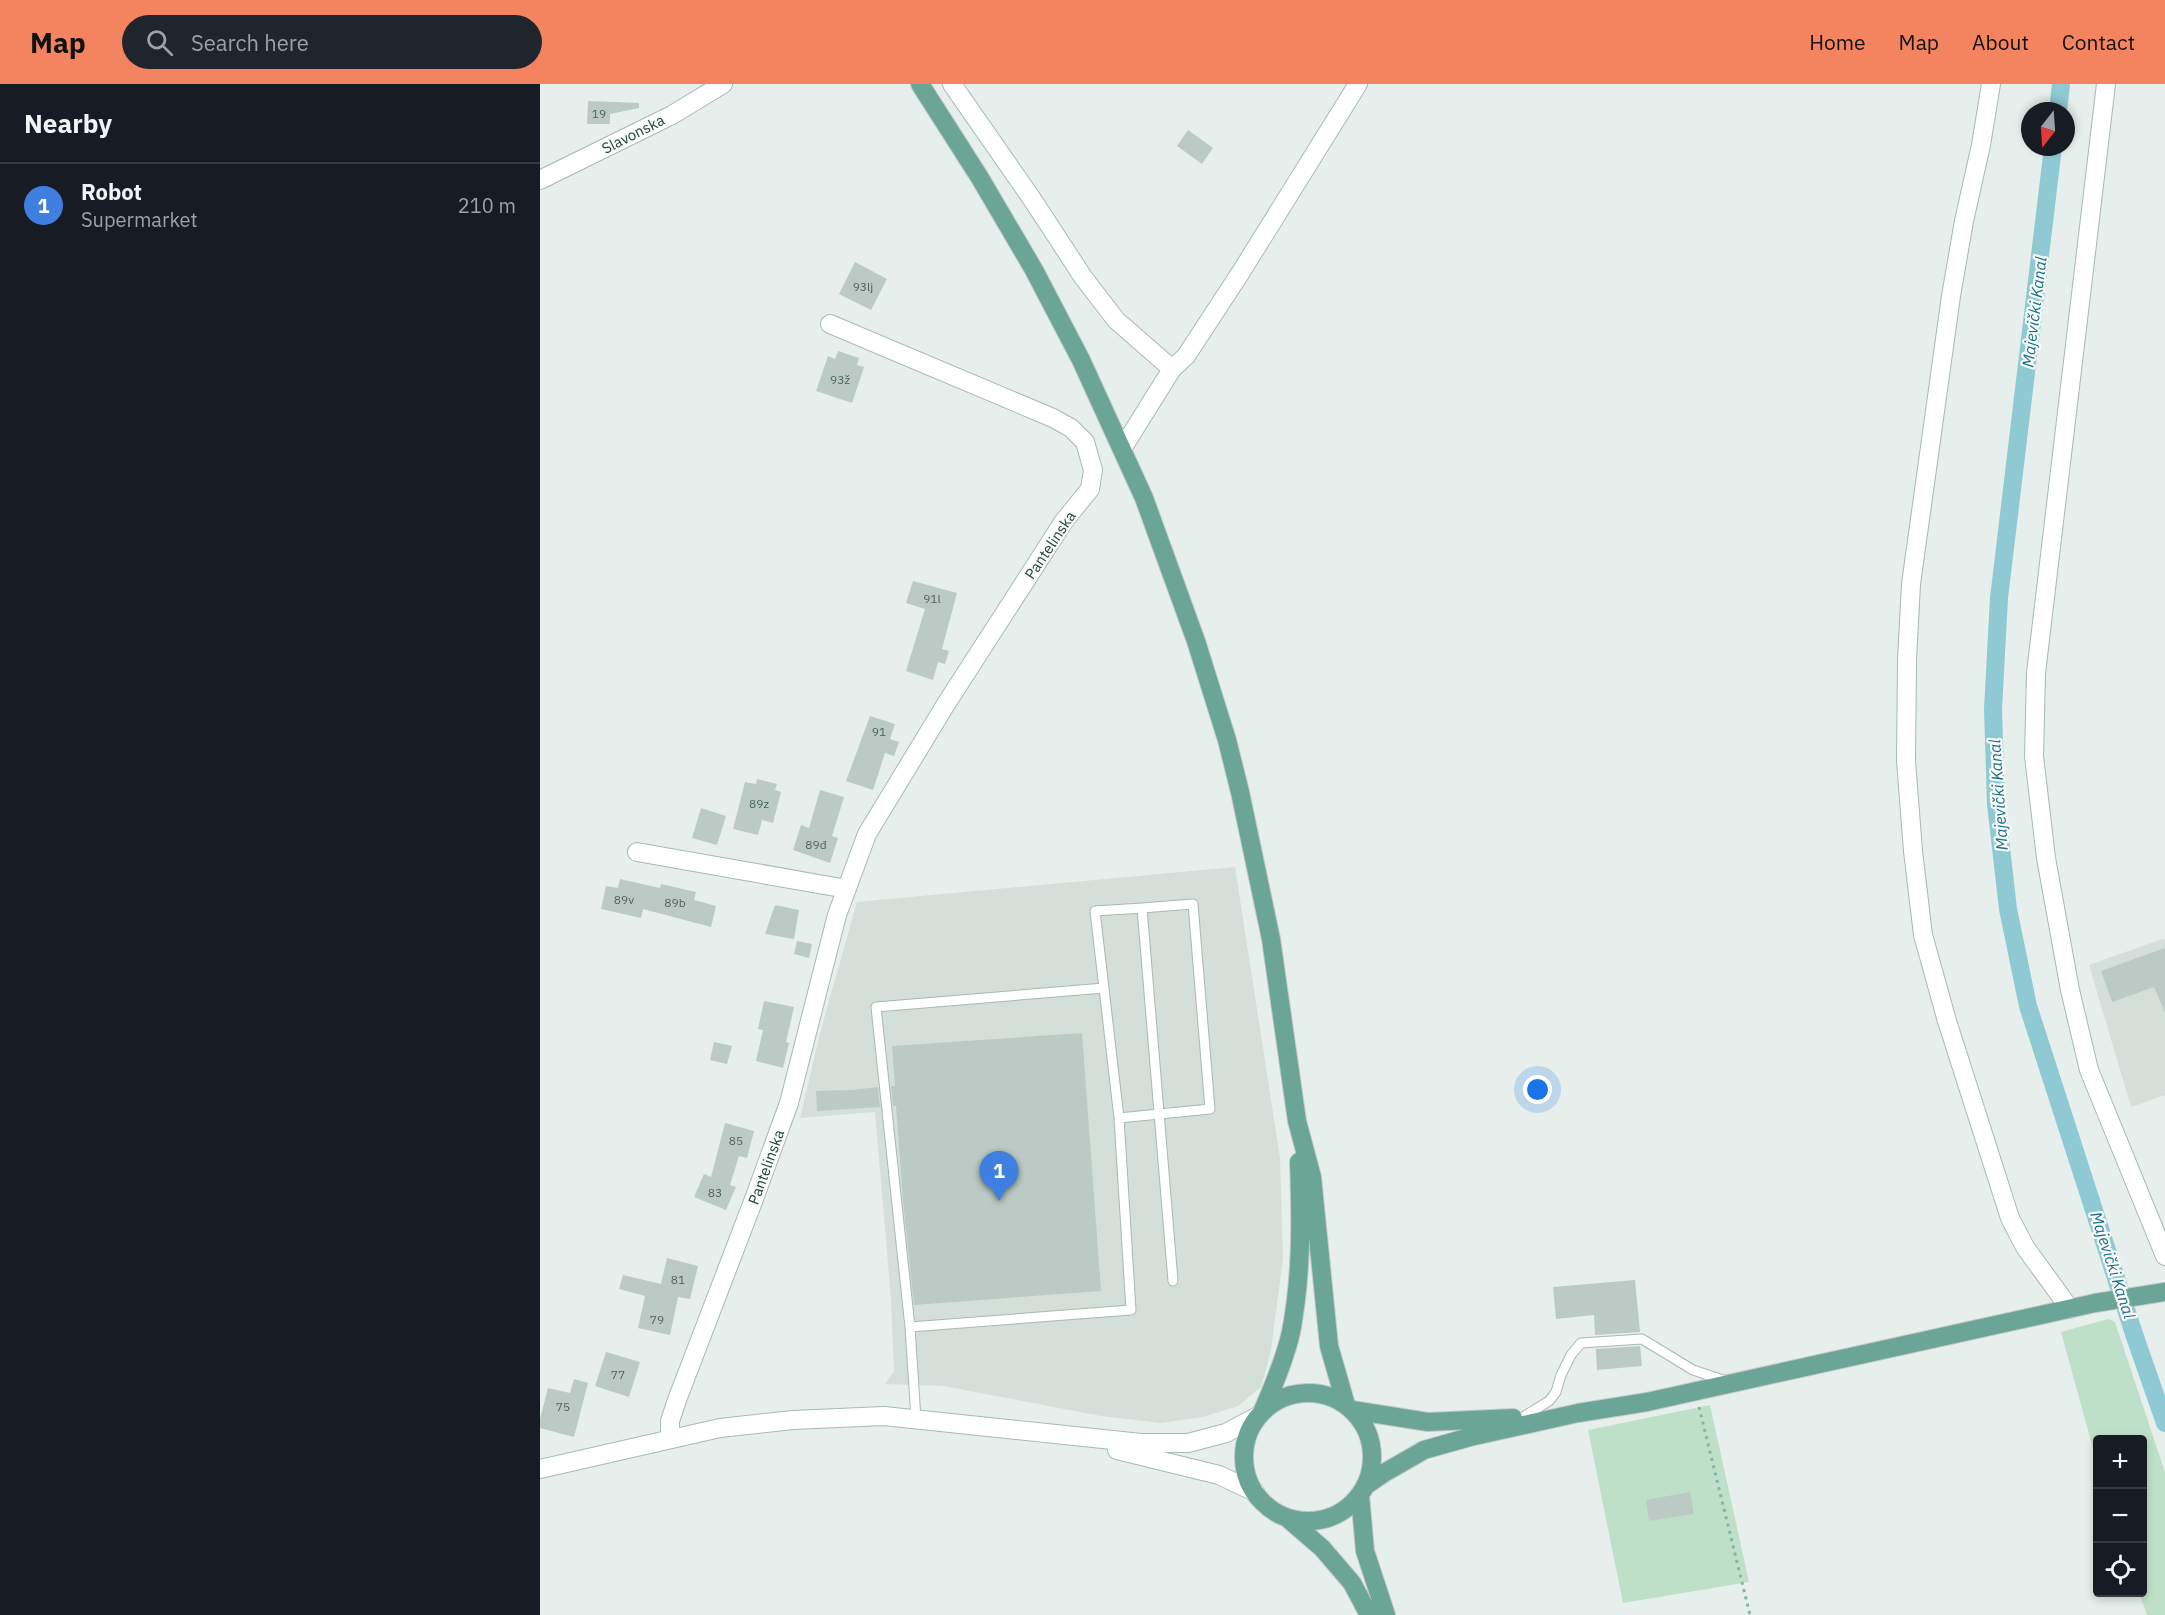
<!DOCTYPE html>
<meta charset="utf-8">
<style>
:root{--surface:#171b24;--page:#20242c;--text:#f1f3f6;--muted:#9ea1a6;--line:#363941;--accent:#f4845f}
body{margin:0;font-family:"IBM Plex Sans",sans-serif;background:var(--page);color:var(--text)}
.controls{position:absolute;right:18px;bottom:18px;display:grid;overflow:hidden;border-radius:6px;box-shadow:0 3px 9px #0003}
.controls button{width:54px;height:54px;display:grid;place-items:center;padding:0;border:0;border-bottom:2px solid var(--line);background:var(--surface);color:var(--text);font:30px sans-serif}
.compass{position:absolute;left:1481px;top:18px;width:54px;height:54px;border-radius:50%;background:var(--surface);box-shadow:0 3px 9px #0003;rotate:197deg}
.you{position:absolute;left:998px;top:1006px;width:21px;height:21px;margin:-15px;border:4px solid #fff;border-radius:50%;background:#1a73e8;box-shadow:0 0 0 9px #1a73e833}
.badge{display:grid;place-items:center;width:39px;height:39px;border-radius:50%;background:var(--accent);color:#fff;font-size:20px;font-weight:700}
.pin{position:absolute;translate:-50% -50px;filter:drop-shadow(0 2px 3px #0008)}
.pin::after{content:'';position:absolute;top:32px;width:21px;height:18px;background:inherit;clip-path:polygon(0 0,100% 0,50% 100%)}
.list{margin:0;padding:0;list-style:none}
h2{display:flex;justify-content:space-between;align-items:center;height:78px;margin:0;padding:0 24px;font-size:26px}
h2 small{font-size:20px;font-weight:400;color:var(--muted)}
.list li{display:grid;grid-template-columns:39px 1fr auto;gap:18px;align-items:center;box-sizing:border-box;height:84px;padding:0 24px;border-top:2px solid var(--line)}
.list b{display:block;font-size:22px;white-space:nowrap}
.list p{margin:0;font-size:20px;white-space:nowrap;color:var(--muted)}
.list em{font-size:20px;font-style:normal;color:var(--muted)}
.icon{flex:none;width:33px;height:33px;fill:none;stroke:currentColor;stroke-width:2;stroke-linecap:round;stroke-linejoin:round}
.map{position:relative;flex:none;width:1625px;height:1531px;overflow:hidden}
header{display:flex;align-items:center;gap:36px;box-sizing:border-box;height:84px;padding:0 30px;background:var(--accent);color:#111}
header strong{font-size:28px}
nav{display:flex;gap:33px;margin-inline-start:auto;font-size:21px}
.search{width:420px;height:54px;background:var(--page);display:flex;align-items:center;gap:15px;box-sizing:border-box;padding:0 21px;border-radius:33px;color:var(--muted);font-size:22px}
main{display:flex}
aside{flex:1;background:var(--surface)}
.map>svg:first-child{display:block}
.built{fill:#d4dfda}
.green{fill:#bfe0c8}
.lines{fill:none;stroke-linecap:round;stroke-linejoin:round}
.canal{stroke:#8ec9d4;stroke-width:18}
.building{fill:#bbcac4}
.lane-casing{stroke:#a8b8b2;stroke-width:11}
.street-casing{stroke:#a8b8b2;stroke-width:20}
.secondary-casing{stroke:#a4bbb3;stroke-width:20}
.primary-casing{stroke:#c2cac8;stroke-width:20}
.path{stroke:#86b3a5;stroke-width:3;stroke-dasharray:3 4.5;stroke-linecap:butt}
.lane{stroke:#fff;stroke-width:9}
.street{stroke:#fff;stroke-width:18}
.secondary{stroke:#fff;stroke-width:18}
.primary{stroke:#6aa596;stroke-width:18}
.labels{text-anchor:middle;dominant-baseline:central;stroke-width:4.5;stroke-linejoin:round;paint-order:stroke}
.number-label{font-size:12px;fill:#4a645c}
.street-label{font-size:15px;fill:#24423a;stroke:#f7fbf9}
.water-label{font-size:16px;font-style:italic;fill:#1c6f80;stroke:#f7fbf9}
</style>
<header>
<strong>Map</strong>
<div class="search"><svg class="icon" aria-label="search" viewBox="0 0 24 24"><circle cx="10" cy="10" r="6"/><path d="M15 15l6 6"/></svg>Search here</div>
<nav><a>Home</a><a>Map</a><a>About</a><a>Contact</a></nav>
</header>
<main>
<aside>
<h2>Nearby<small></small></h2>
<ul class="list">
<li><span class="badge" style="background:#3f7fe0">1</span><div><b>Robot</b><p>Supermarket</p></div><em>210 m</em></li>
</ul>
</aside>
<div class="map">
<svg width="1625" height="1531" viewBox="0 0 1625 1531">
<rect width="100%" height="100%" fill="#e6efeb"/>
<path class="built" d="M695,783l45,291 3,100 -12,92 -10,37 -23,19 -35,11 -42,6 -60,-7 -157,-30 -59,-2 9,-13 -3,-72 -16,-187 -75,6 22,-92 35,-124z
M1625,854v157l-34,12 -42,-142z"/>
<path class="green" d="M1568,1235l7,3 50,150v143h-18l-8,-22 3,-1v-152h-44l-1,23 -36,-131z
M1170,1321l39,177 -126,21 -35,-173z"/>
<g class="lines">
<path class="canal" d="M1518,27l3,-27
M1513,63l-54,451 -6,111 3,95 12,105 20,97 106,328 31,89"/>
</g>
<path class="building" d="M48,17l51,2v5l-29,6v10h-23z
M648,46l25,18 -11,16 -25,-18z
M315,178l32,17 -16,31 -32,-16z
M298,267l21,7 -2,7 7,2 -12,36 -36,-12 12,-35 7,3z
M373,497l44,12 -15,56 7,2 -4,13 -7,-2 -5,18 -27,-9 19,-62 -19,-6z
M330,632l25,8 -5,15 9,3 -5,14 -9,-3 -12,37 -27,-9z
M217,695l20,5 -2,6 6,2 -8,31 -11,-3 -4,15 -25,-6 12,-47 11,2z
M280,706l24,7 -12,39 6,2 -8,25 -37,-13 8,-25 8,3z
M161,724l25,8 -9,29 -25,-7z
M80,795l40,9 1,-4 35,8 -2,8 22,6 -5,21 -68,-18 -2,9 -40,-9 5,-23 12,2z
M235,821l24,5 -5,29 -29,-5z
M257,857l15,3 -3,14 -15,-4z
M1625,864v65l-11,-26 -42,15 -11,-31z
M224,917l30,6 -8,35 3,1 -6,25 -27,-7 7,-31 -5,-1z
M542,949l19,258 -187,14 -11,-104 -7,-95h-3l-2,-20h4l-3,-40z
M174,958l18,4 -5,18 -17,-4z
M338,1003l2,20 -63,4 -1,-20 37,-1z
M185,1039l29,8 -7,27 -8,-2 -9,29 6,2 -10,23 -32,-13 10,-23 7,3z
M127,1174l31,8 -8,33 -12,-2 -8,38 -32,-7 7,-32 -26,-7 4,-14 38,9z
M1095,1196l5,52 -45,3 -1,-20 -38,4 -3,-32z
M1100,1262l2,20 -45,4 -1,-21z
M66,1268l34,10 -11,35 -34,-11z
M34,1295l14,4 -14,54 -34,-9v-9l8,-31 22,5z
M1150,1408l4,22 -45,7 -3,-21z"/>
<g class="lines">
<defs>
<path id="lane" d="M579,1034l-24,-207 47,-3
M370,1243l221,-17 -12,-192 91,-9 -17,-205 -51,4 31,373
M983,1333l26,-16 7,-9 5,-17 10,-20 10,-12 61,-4 51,31 33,11
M376,1335l-6,-92 -34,-320 228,-19"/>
<path id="street" d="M412,0l80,115 51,78 33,43 56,49
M1451,0l-10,61 -17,76 -13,75 -40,288 -4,76 -1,101 7,90 10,84 24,86 63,197 15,29 45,62
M1566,0l-70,589 -2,83 12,102 24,132 19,80 76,186
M0,96l132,-65 51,-31
M582,365l50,-80 14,-13 55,-84 117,-188
M97,768l210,37
M130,1355v-18l7,-21 77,-201 35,-96 48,-188 30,-81 79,-130 118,-183 26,-32 3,-19 -8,-28 -14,-14 -18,-10 -223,-94"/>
<path id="secondary" d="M577,1366l102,25 36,17
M0,1385l180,-41 73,-8 91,-4 257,27h47l38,-10 32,-17"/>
<path id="primary" d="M380,0l60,94 54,92 47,90 63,138 52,143 31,99 13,52 31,147 26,182 15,56 17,169 17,59
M704 1373a64 64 0 1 1 128 0a64 64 0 1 1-128 0Z
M723,1326c11,-25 22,-51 28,-78 11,-57 10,-114 8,-170
M812,1326l76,12 85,-4
M825,1402l19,-13 40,-23 46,-13 108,-24 69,-11 448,-99 70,-11
M820,1411l5,56 21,64
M746,1433l36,31 30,35 17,32"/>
</defs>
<use href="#lane" class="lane-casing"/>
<use href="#street" class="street-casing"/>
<use href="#secondary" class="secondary-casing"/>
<use href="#primary" class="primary-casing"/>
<path class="path" d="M1159,1323l51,208"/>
<use href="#lane" class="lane"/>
<use href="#street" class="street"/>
<use href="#secondary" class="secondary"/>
<use href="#primary" class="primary"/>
</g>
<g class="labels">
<g class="number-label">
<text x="59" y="29">19</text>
<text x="323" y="202">93lj</text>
<text x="300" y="295">93ž</text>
<text x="392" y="514">91l</text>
<text x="339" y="647">91</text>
<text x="219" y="719">89z</text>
<text x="276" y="760">89đ</text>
<text x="84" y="815">89v</text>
<text x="135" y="818">89b</text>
<text x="196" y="1056">85</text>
<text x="175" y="1108">83</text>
<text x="138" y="1195">81</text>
<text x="117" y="1235">79</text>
<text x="78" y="1290">77</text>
<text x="23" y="1322">75</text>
</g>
<g class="street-label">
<text transform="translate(93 50) rotate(-27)">Slavonska</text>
<text transform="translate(510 461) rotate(-56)">Pantelinska</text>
<text transform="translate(226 1083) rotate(-70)">Pantelinska</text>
</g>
<g class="water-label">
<text transform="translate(1494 228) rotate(-83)">Majevički Kanal</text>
<text transform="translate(1458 711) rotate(-94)">Majevički Kanal</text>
<text transform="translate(1573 1181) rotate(72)">Majevički Kanal</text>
</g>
</g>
</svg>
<div class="controls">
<button>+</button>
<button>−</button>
<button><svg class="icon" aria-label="locate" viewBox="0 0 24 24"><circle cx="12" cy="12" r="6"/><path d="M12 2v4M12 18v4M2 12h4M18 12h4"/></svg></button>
</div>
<svg class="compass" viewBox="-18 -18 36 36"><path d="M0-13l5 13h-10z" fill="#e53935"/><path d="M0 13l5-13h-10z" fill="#9ea1a6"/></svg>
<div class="you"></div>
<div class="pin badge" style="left:459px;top:1117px;background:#3f7fe0">1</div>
</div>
</main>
